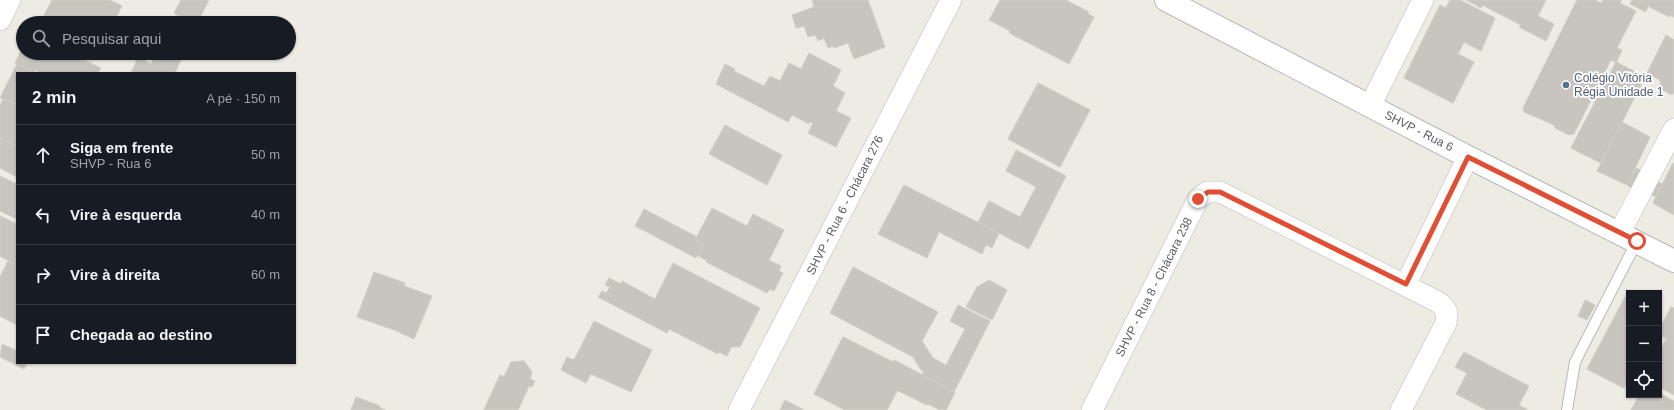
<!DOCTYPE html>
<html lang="pt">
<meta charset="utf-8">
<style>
:root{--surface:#171b24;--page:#20242c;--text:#f1f3f6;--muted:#9ea1a6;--line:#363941}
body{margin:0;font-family:Helvetica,sans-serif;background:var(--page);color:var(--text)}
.controls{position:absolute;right:12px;bottom:12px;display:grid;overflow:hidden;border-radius:0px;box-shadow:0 1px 3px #0004}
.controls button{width:36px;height:36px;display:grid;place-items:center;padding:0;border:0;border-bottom:1px solid var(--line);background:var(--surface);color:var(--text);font:20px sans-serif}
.stop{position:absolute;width:12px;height:12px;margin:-9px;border:3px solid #e24e33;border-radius:50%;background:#fff}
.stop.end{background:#e24e33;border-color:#fff;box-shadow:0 1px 4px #0008}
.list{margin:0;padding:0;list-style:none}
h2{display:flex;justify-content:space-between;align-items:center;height:52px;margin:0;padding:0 16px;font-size:17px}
h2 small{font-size:13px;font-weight:400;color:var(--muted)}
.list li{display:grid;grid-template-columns:26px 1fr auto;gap:12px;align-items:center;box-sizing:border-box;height:60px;padding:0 16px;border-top:1px solid var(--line)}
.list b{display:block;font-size:15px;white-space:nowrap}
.list p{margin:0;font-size:13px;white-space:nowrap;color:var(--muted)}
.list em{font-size:13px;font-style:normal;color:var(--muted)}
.icon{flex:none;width:22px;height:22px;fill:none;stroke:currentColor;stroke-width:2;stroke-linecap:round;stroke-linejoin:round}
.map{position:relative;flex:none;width:1674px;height:410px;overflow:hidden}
.search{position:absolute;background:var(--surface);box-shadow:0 1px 3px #0004;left:16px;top:16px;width:280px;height:44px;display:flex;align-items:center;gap:10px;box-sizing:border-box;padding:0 14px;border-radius:22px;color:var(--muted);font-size:15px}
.panel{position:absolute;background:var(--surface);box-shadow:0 1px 3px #0004;left:16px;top:72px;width:280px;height:292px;border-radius:0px}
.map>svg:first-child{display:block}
.building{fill:#c8c5bf;stroke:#d1cdc1}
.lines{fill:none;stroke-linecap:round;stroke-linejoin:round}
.service-casing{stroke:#b7b9be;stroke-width:12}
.minor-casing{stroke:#b7b9be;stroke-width:22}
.tertiary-casing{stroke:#b7b9be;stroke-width:24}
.service{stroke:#fff;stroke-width:10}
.minor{stroke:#fff;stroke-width:21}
.tertiary{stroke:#fff;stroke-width:22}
.route{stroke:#e24e33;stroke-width:5}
.service-dot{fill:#5c6f8a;stroke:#fff;stroke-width:1.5}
.labels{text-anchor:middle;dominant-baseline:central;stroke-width:3.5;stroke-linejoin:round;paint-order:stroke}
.service-label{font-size:12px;fill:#4e5e75;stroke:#fff;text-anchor:start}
.street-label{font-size:12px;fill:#5a5d62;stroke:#fff}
</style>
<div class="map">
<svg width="1674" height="410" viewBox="0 0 1674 410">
<rect width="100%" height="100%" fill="#edebe2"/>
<path class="building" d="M52,0h58l12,6 -9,17h-63l-8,-4z
M181,0h28l-12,23h-5l-18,-10z
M812,0h56l17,47 -31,12 -6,-16 -14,5 -1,-2 -5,2 -4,-10 -6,3 -3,-6 -7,2 -4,-11 -8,2 -4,-13 22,-8z
M1000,0h66l23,12 -1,2 6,3 -25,47 -60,-31 1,-2 -21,-11z
M1450,0h10l35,18 -14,33 -17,-9 -6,12 16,8 -21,41 -49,-25 36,-73 6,3z
M1450,0h10l35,18 -14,33 -17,-9 -6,12 16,8 -21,41 -49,-25 36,-73 6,3z
M1466,0h80l-8,16 16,8 -8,17 -27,-14 2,-2 -39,-20 -1,3z
M1577,0h18l6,3 2,-3h19l-2,3 16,8 -19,37 5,2 -6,13 -5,-3 -37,74 -5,1 -14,-7 -1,-3 -30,-13 -1,-4z
M1632,0h42v17l-4,-2 -1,2 -21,-11 -2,6 -16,-8z
M1666,35l8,5v52l-2,3 -11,-6 -1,-9 -13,-7z
M23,46v7h46l32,15 -3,5h-57l-6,-3 -1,3 -19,-10z
M156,53h28l-9,20h-44l7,-16 13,7z
M809,53l32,17 -8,16 12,7 -9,18 15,7 -15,29 -28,-14 5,-10 -3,-1 -1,2 -17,-9 -4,7 -72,-38 9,-20 10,5 -1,2 30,15 6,-10 10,5 9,-18 12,6z
M1616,62l29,15 -44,86 -30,-15z
M1616,62l29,15 -44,86 -30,-15z
M17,64l15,7 -1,2h-14v32l-17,-7z
M1038,83l52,27 -30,57 -52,-28z
M1038,83l52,27 -30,57 -52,-28z
M3,99l14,6v41l-17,-8v-32z
M1622,122l28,15 -23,48 -30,-14z
M725,125l57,30 -15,30 -58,-31z
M0,138l17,8v31l-17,-9z
M1016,150l50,26 -37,73 -51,-27 11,-21 31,16 16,-30 -30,-16z
M1673,163l1,1v51l-21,-12z
M1673,163l1,1v51l-21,-12z
M1636,168l7,3 1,4 18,9 -6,13 -18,-10 -5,2 -6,-4z
M0,176l17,8v35l-17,-8z
M904,185l95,48 -7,15 -6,-3 -4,9 -43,-22 -12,26 -49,-24z
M712,208l35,18 6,-12 31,16 -15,30 12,6 -2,5 4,2 -9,18 -4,-2 -3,4 -61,-31 1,-1 -10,-6 6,-11 -8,-4z
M644,209l53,28 -2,3 8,4 -7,14 -61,-32z
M0,216l17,8v41l-17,-9z
M0,216l17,8v41l-17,-9z
M8,261l9,4v60l-17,-9v-39z
M673,263l87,45 -20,39h-9l-4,9 -8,-4 -1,2 -49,-25 -2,4 -69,-36 4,-6 4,2 4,-6 -5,-2 4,-7 12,6 1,-3 33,18z
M853,267l85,45 -16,29 11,17 13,7 19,-36 -15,-8 8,-16 32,16 -36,71 -32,-17 2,-3 -3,-2 -8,-13 -83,-44z
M374,272l31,11 -1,3 28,10 -18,43 -20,-9 -37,-13z
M989,280l18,10 -15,30 -26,-13 11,-20z
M1625,297l4,2v78l-5,11 -37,-19z
M1625,297l4,2v78l-5,11 -37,-19z
M1585,300l10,5 -8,15 -9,-4z
M1671,307l3,1v35l-15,-8v-5z
M594,321l58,29 -21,42 -40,-18 -5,9 -25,-13 6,-13 7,3z
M843,337l50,25 1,-2 61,32 -9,18h-6l-12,-6 -1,1 -28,-14h-2l-10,19h-42l-31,-16z
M843,337l50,25 1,-2 61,32 -9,18h-6l-12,-6 -1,1 -28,-14h-2l-10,19h-42l-31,-16z
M1666,339l8,4v52l-15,-8v-33l2,1 1,-3 -2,-1z
M2,344l15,7v12h10l-3,6 -24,-12z
M1464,352l65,34 -10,19 9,5h-41l-31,-16 11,-21 -12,-6z
M524,361l8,11 -2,7 5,2 -3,6 -3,-1 -11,24h-34l16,-35 4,2 7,-15z
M524,361l8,11 -2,7 5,2 -3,6 -3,-1 -11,24h-34l16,-35 4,2 7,-15z
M1659,393l15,8v9h-43l7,-13 -3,-2h24z
M356,397l24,9v2l6,2h-35z
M785,400l19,10h-24z"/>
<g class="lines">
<defs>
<path id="service" d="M1567,410l8,-48 62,-121"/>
<path id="minor" d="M0,20l10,-20
M1370,106l53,-106
M1620,232l54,-103
M1406,284l62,-127
M739,410l212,-410
M1092,410l106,-211 9,-7h13l220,111 7,9 -1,11 -45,87"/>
<path id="tertiary" d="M1166,0l302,157 206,104"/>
</defs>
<use href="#service" class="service-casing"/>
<use href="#minor" class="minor-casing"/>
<use href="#tertiary" class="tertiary-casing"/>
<use href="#service" class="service"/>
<use href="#minor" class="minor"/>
<use href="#tertiary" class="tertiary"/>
</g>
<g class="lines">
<path class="route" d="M1198,199l10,-7h12l186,92 62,-127 169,84"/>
</g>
<circle class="service-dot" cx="1566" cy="85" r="4"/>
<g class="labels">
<g class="service-label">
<text x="1574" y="78">Colégio Vitória<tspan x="1574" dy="14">Régia Unidade 1</tspan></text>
</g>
<g class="street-label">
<text transform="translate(1419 131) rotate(27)">SHVP - Rua 6</text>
<text transform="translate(845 205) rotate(-63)">SHVP - Rua 6 - Chácara 276</text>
<text transform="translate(1154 287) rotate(-63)">SHVP - Rua 8 - Chácara 238</text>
</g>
</g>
</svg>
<div class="controls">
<button>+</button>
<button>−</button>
<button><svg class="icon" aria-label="locate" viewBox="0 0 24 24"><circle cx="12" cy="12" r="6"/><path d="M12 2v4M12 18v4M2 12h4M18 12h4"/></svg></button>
</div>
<div class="stop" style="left:1637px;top:241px"></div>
<div class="stop end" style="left:1198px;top:199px"></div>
<div class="search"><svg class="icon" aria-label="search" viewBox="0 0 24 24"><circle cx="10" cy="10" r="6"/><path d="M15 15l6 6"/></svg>Pesquisar aqui</div>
<section class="panel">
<h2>2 min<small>A pé · 150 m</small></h2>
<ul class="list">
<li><svg class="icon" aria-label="ahead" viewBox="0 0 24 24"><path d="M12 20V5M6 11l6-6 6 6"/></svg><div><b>Siga em frente</b><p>SHVP - Rua 6</p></div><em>50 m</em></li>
<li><svg class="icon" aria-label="left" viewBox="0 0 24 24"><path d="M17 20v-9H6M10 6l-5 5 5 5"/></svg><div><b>Vire à esquerda</b></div><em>40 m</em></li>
<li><svg class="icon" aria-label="right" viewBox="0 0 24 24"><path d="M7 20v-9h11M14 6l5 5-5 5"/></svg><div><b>Vire à direita</b></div><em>60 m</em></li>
<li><svg class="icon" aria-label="arrive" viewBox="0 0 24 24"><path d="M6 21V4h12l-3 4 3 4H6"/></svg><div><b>Chegada ao destino</b></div></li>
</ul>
</section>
</div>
